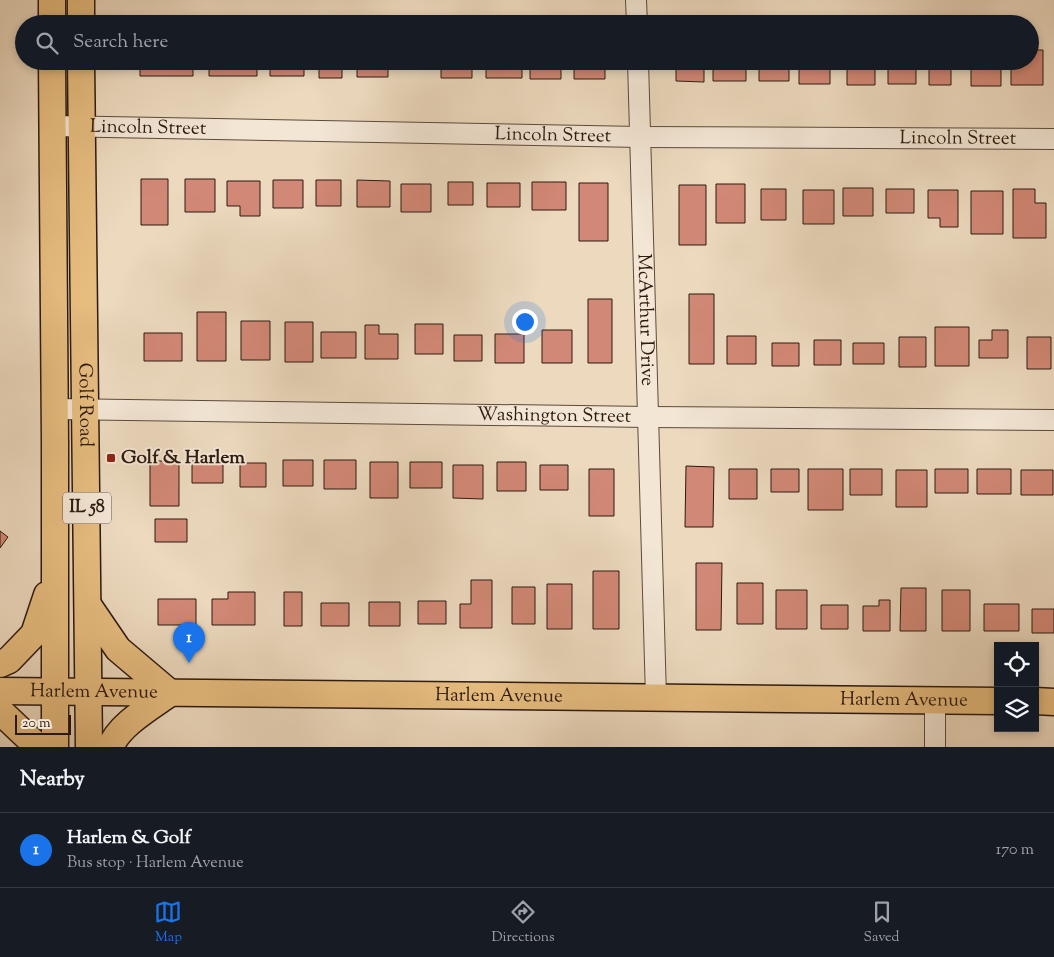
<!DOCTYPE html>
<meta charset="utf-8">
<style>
:root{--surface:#171b24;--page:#242831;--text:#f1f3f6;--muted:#9ea1a6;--line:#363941;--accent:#1a73e8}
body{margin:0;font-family:"Sorts Mill Goudy",serif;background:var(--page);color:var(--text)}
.controls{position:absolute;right:15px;bottom:15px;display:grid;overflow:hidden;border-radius:0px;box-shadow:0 2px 8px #0003}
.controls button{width:45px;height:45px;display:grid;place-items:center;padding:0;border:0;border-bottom:1px solid var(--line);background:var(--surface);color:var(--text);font:25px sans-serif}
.scale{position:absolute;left:15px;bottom:12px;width:56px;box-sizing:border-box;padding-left:5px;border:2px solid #2d1a11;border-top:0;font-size:14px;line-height:18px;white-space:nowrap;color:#2d1a11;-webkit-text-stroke:4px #f3e6d5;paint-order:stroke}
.you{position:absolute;left:524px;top:321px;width:18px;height:18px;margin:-12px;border:4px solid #fff;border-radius:50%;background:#1a73e8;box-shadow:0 0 0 8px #1a73e833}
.badge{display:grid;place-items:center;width:32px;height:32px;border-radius:50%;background:var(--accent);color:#fff;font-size:16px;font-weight:700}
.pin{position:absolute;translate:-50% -41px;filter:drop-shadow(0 1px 2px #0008)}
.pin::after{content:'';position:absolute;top:26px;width:18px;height:15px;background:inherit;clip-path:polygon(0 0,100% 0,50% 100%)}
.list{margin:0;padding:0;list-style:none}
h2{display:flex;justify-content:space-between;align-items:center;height:65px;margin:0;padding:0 20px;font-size:21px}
h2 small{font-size:16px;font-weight:400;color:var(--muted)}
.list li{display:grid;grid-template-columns:32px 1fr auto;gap:15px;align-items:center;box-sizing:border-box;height:75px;padding:0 20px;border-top:1px solid var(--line)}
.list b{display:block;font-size:19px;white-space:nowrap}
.list p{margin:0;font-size:16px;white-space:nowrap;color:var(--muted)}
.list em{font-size:16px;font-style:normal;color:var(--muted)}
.icon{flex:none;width:28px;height:28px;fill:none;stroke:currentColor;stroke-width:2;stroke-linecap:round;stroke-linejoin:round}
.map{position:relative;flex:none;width:1054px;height:747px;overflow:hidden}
.search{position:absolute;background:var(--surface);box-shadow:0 2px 8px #0003;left:15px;right:15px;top:15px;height:55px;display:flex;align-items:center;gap:12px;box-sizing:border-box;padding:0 18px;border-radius:28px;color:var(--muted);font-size:19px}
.sheet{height:140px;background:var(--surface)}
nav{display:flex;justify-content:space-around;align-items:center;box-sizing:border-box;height:70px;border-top:1px solid var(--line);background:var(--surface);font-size:14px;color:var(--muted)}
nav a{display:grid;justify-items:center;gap:2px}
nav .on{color:var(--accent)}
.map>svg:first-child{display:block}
.building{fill:#d28876;stroke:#2d1a11}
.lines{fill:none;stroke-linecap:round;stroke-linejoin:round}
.minor-casing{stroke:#5d4a3c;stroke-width:22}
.major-casing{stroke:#2d1a11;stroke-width:29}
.minor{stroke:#f3e6d5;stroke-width:20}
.major{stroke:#e6bc7f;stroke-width:26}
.poi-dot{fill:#8f2418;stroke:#f3e6d5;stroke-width:2}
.labels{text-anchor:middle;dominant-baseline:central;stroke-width:4;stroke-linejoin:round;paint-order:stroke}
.shield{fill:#f3e6d5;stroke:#68574c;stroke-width:1}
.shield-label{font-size:18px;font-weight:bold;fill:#2d1a11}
.street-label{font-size:19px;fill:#2d1a11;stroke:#f3e6d5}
.poi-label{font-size:19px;font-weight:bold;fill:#2d1a11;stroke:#f3e6d5;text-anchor:start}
</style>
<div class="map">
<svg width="1054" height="747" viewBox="0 0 1054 747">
<rect width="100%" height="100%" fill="#ecd9be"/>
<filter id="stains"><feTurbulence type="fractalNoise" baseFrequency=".004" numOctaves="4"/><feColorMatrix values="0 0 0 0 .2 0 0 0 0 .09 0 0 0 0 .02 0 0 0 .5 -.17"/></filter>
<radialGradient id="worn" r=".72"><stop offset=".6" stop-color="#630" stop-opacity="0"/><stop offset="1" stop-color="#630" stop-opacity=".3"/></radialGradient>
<path class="building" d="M1030,50h13v35h-32v-24h19z
M140,61h53v15h-53z
M209,61h48v15h-48z
M270,61h34v15h-34z
M319,61h23v17h-23z
M357,61h31v16h-31z
M441,61h31v17h-31z
M486,61h36v17h-36z
M530,61h31v18h-31z
M574,61h31v18h-31z
M676,61h28v21l-28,-1z
M713,61h33v20h-33z
M759,61h30v20h-30z
M799,61h31v23h-31z
M847,61h28v24h-28z
M888,61l28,1v22h-28z
M929,61h22v24h-22z
M971,61h30v25h-30z
M141,179h27v46h-27z
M185,179h30v33h-30z
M273,180h30v28h-30z
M316,180h25v26h-25z
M357,180l33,1v26h-33z
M227,181h33v35h-20v-10h-13z
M448,182h25v23h-25z
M532,182h34v28h-34z
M487,183h33v24h-33z
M579,183h29v58h-29z
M401,184h30v28h-30z
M716,184h29v39h-29z
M679,185h27v60h-27z
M843,188h30v28h-30z
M761,189h25v31h-25z
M886,189h28v24h-28z
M1013,189h22v14h11v35h-33z
M803,190h31v34h-31z
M928,190h30v37h-18v-9h-12z
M971,191h32v43h-32z
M689,294h25v70h-25z
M588,299h24v64h-24z
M197,312h29v49h-29z
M241,321h29v39h-29z
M285,322h28v40h-28z
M415,324h28v30h-28z
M365,325h14v9h19v25h-33z
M935,327h34v39h-34z
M542,330h30v33h-30z
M992,330h16v28h-29v-18h13z
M321,332h35v26h-35z
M144,333h38v28h-38z
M495,334h29v29h-29z
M454,335h28v26h-28z
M727,336h29v28h-29z
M899,337h27v30h-27z
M1027,337h24v32h-24z
M814,340h27v25h-27z
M772,343h27v23h-27z
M853,343h31v21h-31z
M283,460h30v26h-30z
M324,460h32v29h-32z
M150,461h29v45h-29z
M192,461h31v22h-31z
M370,462h28v36h-28z
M410,462h32v26h-32z
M497,462h29v29h-29z
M240,463h26v24h-26z
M453,465h30v34l-30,-1z
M540,465h28v25h-28z
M686,466l28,1 -1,60h-28z
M589,469h25v47h-25z
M729,469h28v30h-28z
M771,469h28v23h-28z
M808,469h35v41h-35z
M850,469h32v26h-32z
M935,469h33v24h-33z
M977,469h34v25h-34z
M896,470h31v37h-31z
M1021,470h32v25h-32z
M155,519h32v23h-32z
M0,531l8,6 -8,11z
M696,563h26l-1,67h-25z
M593,571h26v58h-26z
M471,580h21v48h-32v-24h11z
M737,583h26v41h-26z
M547,584h25v45h-25z
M512,587h23v37h-23z
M901,588h25v43h-26z
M776,590h31v39h-31z
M942,590h28v41h-28z
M228,592h27v33h-43v-26h16z
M284,592h18v34h-18z
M158,599h38v26h-38z
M879,600h11v31h-27v-25h16z
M418,601h28v23h-28z
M369,602h31v24h-31z
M321,603h28v23h-28z
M984,604h35v27h-35z
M821,605h27v24h-27z
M1032,609h22v24h-22z"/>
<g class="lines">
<defs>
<g id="minor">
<path d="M636,0l1,24"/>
<path id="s1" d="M638,61l18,637"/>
<path id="s2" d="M52,126l588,11 414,2"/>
<path id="s3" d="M55,409l593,8 406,3"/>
<path d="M935,747v-47"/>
</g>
<g id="major">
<path d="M81,0v24"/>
<path d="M52,24v-24"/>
<path d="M52,61l3,382v304"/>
<path id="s4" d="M81,61l8,686"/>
<path d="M88,605l30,44 52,44c-18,13 -53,33 -59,54"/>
<path d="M0,664l9,-4 25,-26 13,-39"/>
<path id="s5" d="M0,691l998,10"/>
<path d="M1035,701l19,1"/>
<path d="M0,711l38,36"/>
</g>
</defs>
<use href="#minor" class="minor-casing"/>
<use href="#major" class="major-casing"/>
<use href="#minor" class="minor"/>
<use href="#major" class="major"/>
</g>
<rect class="poi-dot" x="106" y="453" width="10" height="10" rx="2.5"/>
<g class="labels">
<rect class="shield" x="63" y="492.5" width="48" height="31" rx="4"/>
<g class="shield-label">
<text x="87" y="508">IL 58</text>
</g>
<g class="street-label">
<text stroke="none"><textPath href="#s2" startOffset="96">Lincoln Street</textPath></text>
<text stroke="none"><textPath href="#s2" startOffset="501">Lincoln Street</textPath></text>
<text stroke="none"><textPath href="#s2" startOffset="906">Lincoln Street</textPath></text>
<text stroke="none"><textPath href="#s1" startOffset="259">McArthur Drive</textPath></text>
<text stroke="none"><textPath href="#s4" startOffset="344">Golf Road</textPath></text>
<text stroke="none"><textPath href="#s3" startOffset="499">Washington Street</textPath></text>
<text stroke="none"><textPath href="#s5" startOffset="94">Harlem Avenue</textPath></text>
<text stroke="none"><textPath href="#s5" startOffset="499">Harlem Avenue</textPath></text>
<text stroke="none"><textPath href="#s5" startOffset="904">Harlem Avenue</textPath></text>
</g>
<g class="poi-label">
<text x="121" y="458">Golf &amp; Harlem</text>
</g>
</g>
<rect width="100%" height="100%" filter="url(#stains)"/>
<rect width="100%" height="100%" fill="url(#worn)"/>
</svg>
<div class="controls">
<button><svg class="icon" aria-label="locate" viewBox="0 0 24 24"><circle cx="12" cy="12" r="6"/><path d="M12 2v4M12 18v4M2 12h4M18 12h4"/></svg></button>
<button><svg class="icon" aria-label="layers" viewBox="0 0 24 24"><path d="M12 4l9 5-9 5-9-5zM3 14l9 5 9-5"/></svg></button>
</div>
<div class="scale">20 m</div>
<div class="you"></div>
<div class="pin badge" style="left:189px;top:663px">1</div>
<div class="search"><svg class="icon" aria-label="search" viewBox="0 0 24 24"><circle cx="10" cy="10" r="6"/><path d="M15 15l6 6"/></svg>Search here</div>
</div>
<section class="sheet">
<h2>Nearby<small></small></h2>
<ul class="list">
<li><span class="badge">1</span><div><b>Harlem &amp; Golf</b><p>Bus stop · Harlem Avenue</p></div><em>170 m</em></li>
</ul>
</section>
<nav>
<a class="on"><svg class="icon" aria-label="map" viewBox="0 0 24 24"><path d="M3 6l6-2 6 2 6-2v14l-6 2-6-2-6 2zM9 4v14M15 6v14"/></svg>Map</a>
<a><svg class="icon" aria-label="directions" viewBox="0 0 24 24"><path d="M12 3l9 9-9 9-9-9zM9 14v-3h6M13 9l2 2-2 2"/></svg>Directions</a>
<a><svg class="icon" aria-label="saved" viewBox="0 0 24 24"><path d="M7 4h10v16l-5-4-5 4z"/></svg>Saved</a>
</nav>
